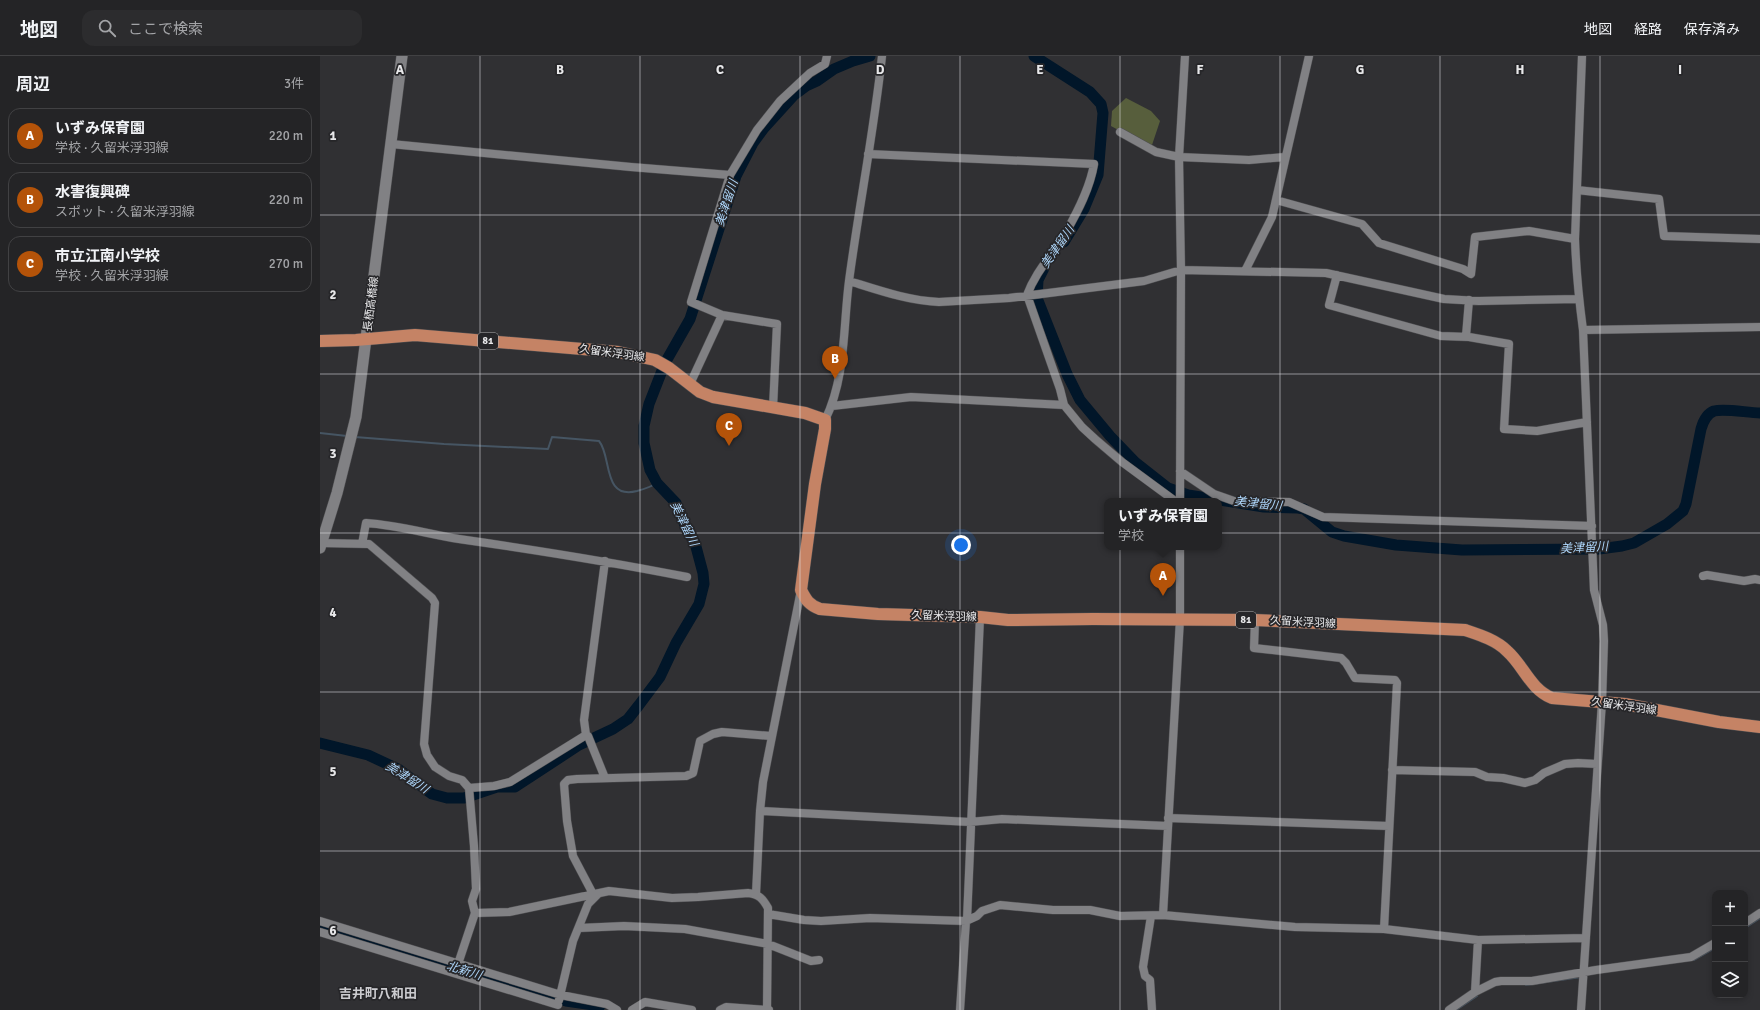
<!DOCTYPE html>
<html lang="ja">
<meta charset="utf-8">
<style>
:root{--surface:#242426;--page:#2c2c2e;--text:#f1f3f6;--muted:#a3a4a7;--line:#414143;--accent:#b45309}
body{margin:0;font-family:Signika,"Noto Sans JP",sans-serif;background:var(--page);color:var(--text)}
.controls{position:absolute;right:12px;bottom:12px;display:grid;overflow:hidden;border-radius:8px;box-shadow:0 2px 6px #0003}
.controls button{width:36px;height:36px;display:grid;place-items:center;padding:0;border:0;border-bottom:1px solid var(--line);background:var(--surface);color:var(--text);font:20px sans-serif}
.you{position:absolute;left:641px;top:489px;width:14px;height:14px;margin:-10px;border:3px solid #fff;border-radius:50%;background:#1a73e8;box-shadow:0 0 0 6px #1a73e833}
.badge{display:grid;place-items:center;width:26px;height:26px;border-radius:50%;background:var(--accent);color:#fff;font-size:13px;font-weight:700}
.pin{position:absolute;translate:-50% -33px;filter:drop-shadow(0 1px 2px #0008)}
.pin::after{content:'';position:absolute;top:21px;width:14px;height:12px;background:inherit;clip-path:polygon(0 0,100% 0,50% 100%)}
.popup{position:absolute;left:784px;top:442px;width:118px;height:52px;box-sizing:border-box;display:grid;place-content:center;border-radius:8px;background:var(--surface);filter:drop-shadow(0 1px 3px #0005);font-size:13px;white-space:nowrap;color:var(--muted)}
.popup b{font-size:15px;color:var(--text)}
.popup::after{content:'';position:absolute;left:50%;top:100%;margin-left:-8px;border:8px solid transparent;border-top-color:var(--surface)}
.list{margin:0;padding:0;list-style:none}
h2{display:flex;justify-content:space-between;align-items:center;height:52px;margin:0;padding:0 16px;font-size:17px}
h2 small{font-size:13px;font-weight:400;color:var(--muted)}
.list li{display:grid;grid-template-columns:26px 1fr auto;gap:12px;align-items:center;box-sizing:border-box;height:56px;margin:0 8px 8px;padding:0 8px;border:1px solid var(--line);border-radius:12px}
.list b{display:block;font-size:15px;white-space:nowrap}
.list p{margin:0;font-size:13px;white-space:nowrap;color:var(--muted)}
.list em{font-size:13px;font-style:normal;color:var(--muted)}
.icon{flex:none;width:22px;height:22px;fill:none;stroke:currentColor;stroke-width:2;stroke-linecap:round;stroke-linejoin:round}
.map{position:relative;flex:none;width:1440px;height:954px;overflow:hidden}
header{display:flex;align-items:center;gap:24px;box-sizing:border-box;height:56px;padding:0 20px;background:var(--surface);border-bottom:1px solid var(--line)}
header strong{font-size:19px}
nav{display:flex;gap:22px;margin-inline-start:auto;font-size:14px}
.search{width:280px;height:36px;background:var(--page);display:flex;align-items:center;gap:10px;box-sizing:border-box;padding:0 14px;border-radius:12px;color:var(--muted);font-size:15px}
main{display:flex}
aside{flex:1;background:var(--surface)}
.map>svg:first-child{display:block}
.green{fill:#575e3c}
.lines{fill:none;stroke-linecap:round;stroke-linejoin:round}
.stream{stroke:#465563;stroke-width:2}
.river{stroke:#011629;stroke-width:11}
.street-casing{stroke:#4e4e51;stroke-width:9}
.secondary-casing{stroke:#4e4e51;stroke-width:12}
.primary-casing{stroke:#4e4e51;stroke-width:13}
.street{stroke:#818184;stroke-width:8}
.secondary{stroke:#818184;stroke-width:11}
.primary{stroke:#c58365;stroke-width:12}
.grid{fill:none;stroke:#e8e8ea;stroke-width:1;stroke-opacity:0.55}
.labels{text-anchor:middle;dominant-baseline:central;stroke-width:3.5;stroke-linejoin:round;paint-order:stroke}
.shield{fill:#262629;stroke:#aeaeb0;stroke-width:1}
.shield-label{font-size:10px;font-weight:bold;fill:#e8e8ea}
.street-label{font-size:11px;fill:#e8e8ea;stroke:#262629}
.water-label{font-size:12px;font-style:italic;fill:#add5f9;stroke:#262629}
.quarter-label{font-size:13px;font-weight:bold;fill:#ccccd0;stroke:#262629}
.grid-label{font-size:13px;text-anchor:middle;font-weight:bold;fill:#e8e8ea;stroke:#262629;stroke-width:3.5;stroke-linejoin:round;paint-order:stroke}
</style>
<header>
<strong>地図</strong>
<div class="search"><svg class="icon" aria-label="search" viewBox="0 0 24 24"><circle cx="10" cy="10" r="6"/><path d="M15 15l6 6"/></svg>ここで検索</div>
<nav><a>地図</a><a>経路</a><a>保存済み</a></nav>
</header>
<main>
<aside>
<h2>周辺<small>3件</small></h2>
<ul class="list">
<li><span class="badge">A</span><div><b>いずみ保育園</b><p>学校 · 久留米浮羽線</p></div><em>220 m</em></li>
<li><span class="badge">B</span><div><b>水害復興碑</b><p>スポット · 久留米浮羽線</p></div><em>220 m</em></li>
<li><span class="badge">C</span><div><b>市立江南小学校</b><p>学校 · 久留米浮羽線</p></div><em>270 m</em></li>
</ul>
</aside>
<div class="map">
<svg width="1440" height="954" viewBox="0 0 1440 954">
<rect width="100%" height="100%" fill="#303033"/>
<path class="green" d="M806,42l25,13 9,10 -9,27 -40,-22 1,-15z"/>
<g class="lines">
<path class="stream" d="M0,377l27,3
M35,381l89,7 104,5 4,-12 47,4c13,15 3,59 38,50 7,-2 14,-4 20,-8
M1425,872l15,-10
M1374,904l21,-12
M1206,929l55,-8
M1136,954l21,-14"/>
<path class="river" d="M714,0l56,36 11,12 2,9 -5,62 -14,34 -20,33
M724,212l-6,12 -1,18 30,76 13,26 30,36 25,26 33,26 20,7 76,12 34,1 6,1 28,23 12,4 52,9 66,5 137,-1 23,-3 12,-3 33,-19 16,-13 3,-7 15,-75c2,-7 5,-15 13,-18 11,-3 34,2 46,2
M0,687l48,12 30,14 34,25 15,4h17l33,-11h18l64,-42 34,-16 15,-10 11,-14 21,-28 16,-34 23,-39 5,-20 -1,-11 -8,-30 -8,-13 -11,-27 -19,-20 -7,-13 -6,-27v-17l5,-22 16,-41 25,-44 46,-143 17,-33 11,-15 30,-33 12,-9 11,-5 17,-12 19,-8 17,-5
M0,871l209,64 37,10 34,5"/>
<defs>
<path id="street" d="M800,76l36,20 23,5 70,3 36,-3
M71,88l240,23 99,8
M548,98l226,10c-4,24 -16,47 -28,68 -13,22 -30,39 -39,63l33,94 4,16 18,22 13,12 27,23 53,39
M1257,134l82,9 5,37 96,3
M956,144l86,24 17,19 84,26 8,5 4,-37 54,-6 46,8
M925,215l27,-54 37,-161
M1017,219l-8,30 112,31 28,1 40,7 -5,85 33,2 50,-9
M529,225c29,9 60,20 90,21l70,-4 135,-17 37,-11 145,3 118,26 35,2 99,-2
M1263,274l177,-3
M1146,280l3,-36
M370,328l32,-69
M512,350l79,-9 153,8
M453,352l4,-84 -55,-9 -31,-13 39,-127 27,-45 23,-29 30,-28 15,-9 2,-8
M505,364c21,-42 18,-93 24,-139 10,-75 25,-150 33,-225
M860,415l34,23 20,7 55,1 34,15 269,9
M860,445l1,-231 -2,-113 6,-101
M0,487l49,1 63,54 3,5 -11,141 3,11 8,12 14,9 13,4 7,8 5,58 2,43 -4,12 3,12 -17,51
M42,488l4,-21c31,2 62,11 93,16 77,11 152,23 228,38
M1383,520l4,-1 37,6 11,-2 5,1
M935,564l-1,28 87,10 5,5 9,15 40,2 2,3 -13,246
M266,679l-2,-15 21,-159
M266,679l2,1 17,42
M1072,714l83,2 12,5 16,1 22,5 10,-3 9,-7 21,-9 13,-1 19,1
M149,732l25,-2 16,-4 76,-47
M440,755l210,11 32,-3 166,7
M848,762l221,8
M273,838l-20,-38 -6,-35 -3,-37 4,-4 9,-1 109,-3 7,-3 7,-32 13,-7 9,-2 49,4
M436,838l4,-83 3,-29 38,-192
M155,857l34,-1 100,-21 63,7 26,-1 50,-4c11,1 15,6 20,15l-1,102
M448,858l36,6 17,1 49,-3 96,3 11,-5 5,-5 18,-6 53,5h37l30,6 43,-1 132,12 89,2 94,11 108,-2
M843,859l17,-296v-72
M831,860l-8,51 2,9 5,4 2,30
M647,864l13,-303
M0,865l241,74 46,9 10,6
M1425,867l15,-10
M259,872l45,-2 61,3 83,15 43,17 8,-1
M0,876l238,73
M1155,936l20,-10 6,-1h31l64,-11 95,-13 24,-14
M239,944l14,-59 15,-37 10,-10
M312,954l13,-8 47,8
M400,954l6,-3 43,3
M640,954l6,-89
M1129,954l26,-18 3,-52
M1261,954l21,-308 2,-61 -1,-16 -9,-35 -11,-260c-4,-30 -7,-60 -8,-91l7,-183"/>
<path id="secondary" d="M0,492l17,-55 19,-76 46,-361"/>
<path id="primary" d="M0,285l36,-1 59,-5 203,17 37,8 14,8 31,24 13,5 92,16 20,7v9l-10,55 -14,106c5,10 8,15 19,19l58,5 102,3 28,3 85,-1 162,1 210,10c15,5 31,10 42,21 17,15 23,38 45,47l73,6 94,18 41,5"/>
</defs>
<use href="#street" class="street-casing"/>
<use href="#secondary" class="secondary-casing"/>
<use href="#primary" class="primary-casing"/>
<use href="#street" class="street"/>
<use href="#secondary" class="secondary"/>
<use href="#primary" class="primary"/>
</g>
<path class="grid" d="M160,0v954M320,0v954M480,0v954M640,0v954M800,0v954M960,0v954M1120,0v954M1280,0v954M0,159h1440M0,318h1440M0,477h1440M0,636h1440M0,795h1440"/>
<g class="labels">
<g class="shield">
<rect x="158" y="277" width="20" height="16" rx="3"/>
<rect x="916" y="556" width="20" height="16" rx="3"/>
</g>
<g class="shield-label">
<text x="168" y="285">81</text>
<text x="926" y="564">81</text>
</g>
<g class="street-label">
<text transform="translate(51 248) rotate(-83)">長栖高橋線</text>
<text transform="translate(292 297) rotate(8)">久留米浮羽線</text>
<text transform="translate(624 560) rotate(2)">久留米浮羽線</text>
<text transform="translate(983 566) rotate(3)">久留米浮羽線</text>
<text transform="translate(1304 650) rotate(8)">久留米浮羽線</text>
</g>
<g class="water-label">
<text transform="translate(407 147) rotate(-72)">美津留川</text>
<text transform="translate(738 191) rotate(-55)">美津留川</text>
<text transform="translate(938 448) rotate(6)">美津留川</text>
<text transform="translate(364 468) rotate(64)">美津留川</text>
<text transform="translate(1264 492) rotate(-3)">美津留川</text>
<text transform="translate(87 722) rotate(32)">美津留川</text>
<text transform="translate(144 915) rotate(17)">北新川</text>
</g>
<g class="quarter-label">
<text x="58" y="938">吉井町八和田</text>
</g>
</g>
<g class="grid-label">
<text x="80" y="18">A</text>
<text x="240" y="18">B</text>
<text x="400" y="18">C</text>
<text x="560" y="18">D</text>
<text x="720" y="18">E</text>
<text x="880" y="18">F</text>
<text x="1040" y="18">G</text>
<text x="1200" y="18">H</text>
<text x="1360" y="18">I</text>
<text x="13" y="84">1</text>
<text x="13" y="243">2</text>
<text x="13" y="402">3</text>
<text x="13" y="561">4</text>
<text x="13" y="720">5</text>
<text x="13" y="879">6</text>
</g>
</svg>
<div class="controls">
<button>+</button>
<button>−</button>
<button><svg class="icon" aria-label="layers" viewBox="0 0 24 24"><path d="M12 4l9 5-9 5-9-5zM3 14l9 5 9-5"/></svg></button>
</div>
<div class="you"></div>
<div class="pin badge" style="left:843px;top:540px">A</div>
<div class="popup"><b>いずみ保育園</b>学校</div>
<div class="pin badge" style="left:515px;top:323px">B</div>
<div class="pin badge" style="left:409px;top:390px">C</div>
</div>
</main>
